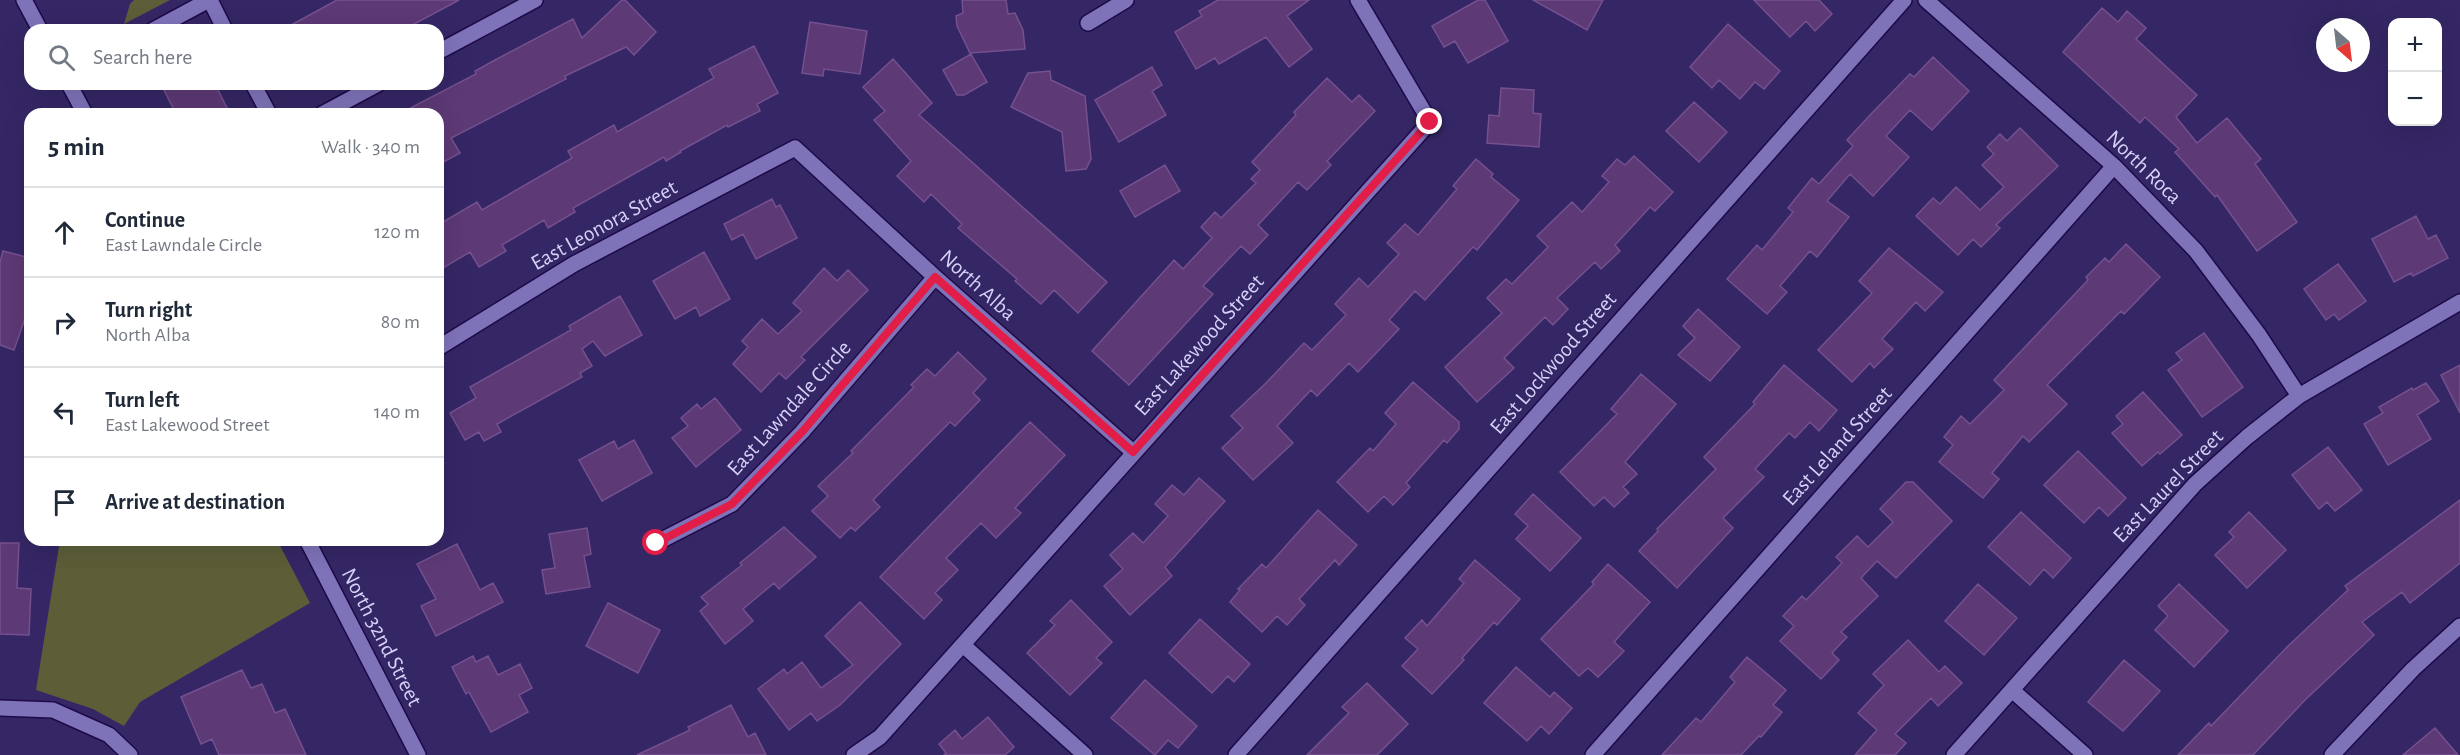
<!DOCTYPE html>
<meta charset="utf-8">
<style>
:root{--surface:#fff;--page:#f6f6f7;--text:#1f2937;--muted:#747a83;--line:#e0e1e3}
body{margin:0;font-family:"Alegreya Sans",sans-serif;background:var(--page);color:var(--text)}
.controls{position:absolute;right:18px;top:18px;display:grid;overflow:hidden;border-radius:12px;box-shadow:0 6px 24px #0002}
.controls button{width:54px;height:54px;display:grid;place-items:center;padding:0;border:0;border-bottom:2px solid var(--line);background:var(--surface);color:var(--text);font:30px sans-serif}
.compass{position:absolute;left:2316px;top:18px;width:54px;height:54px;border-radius:50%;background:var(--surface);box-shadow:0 6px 24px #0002;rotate:152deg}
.stop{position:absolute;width:18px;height:18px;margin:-14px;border:4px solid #e11d48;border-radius:50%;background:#fff}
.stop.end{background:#e11d48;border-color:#fff;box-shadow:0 2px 6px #0008}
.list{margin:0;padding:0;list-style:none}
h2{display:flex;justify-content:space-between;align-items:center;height:78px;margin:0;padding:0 24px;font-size:26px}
h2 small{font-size:20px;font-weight:400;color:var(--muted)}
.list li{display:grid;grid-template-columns:39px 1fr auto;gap:18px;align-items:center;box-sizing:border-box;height:90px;padding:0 24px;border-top:2px solid var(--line)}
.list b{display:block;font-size:22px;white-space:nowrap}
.list p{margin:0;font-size:20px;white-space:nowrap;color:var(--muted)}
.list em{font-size:20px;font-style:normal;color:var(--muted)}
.icon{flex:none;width:33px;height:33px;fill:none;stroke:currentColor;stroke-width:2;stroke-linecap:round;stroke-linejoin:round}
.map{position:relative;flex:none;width:2460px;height:755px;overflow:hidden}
.search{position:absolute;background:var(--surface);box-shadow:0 6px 24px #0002;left:24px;top:24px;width:420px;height:66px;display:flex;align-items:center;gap:15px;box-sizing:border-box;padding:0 21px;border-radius:18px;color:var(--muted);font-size:22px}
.panel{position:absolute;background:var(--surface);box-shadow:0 6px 24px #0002;left:24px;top:108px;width:420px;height:438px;border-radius:18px}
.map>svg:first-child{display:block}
.green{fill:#5d5e38}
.building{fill:#5d3975;stroke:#75508f;stroke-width:1.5}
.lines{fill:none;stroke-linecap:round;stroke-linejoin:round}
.minor-casing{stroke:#1e0a48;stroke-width:18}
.minor{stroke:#7e73b9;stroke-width:15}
.route{stroke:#e11d48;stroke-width:8}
.labels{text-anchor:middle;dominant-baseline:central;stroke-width:4.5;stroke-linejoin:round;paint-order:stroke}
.street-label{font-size:22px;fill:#d6d1f8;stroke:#352765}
</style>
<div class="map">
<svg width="2460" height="755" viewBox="0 0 2460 755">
<rect width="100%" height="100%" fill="#352765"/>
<path class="green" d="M134,0h36l-46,24 6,-20z
M60,540h217l33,63 -170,99 -16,24 -31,-17 -57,-19z"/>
<path class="building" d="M337,0h122l-56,30h-121z
M622,0h3l31,32 -22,23 -8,-8 -61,29 1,3 -115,59 9,15 -22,12v-51h-39l77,-40 -1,-3 20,-11 78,-41 9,19z
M962,0h44l2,14 7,-1 8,17 2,19 -55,4 -13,-27 -1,-10 7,-3z
M1218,0h91l-22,16 25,33 -23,18 -23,-30 -47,27 -4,-6 -19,11 -21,-37 27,-16 -3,-5z
M1478,0h7l23,41 -40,22 -13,-22 -11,6 -12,-21z
M1533,0h70l-16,30z
M1754,0h65l13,14 -17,17 -9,-10 -16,16z
M2102,8l16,14 9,-11 19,17 -10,11 61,56 -21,22 21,26 30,-25 34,41 -6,5 42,58 -40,29 -40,-56 -2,2 -40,-45 4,-3 -34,-32 -5,6 -77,-71z
M810,22l57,9 -7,43 -36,-5 -1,7 -21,-3z
M1728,24l52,47 -16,18 -9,-7 -15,17 -21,-19 -7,8 -22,-21z
M754,46l24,47 -21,11 3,7 -32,16 -1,-2 -47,26 1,1 -15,9 -2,-4 -91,51 2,4 -27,16 -4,-8 -42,25 4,6 -27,16 -9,-15 -32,19v-46l39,-23 5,8 90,-52 -4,-7 46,-26 3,7 97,-54 -5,-9z
M971,54l16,28 -23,13h-7l-14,-25z
M1933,57l36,34 -37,39 -22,-20 -24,26 23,21 -36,39 -23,-22 -23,27 22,16 -32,40 -7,-6 -30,35 7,6 -20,22 -40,-35 30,-34 5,5 31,-38 -5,-4 24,-30 7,6 34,-38 -6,-6 24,-26 39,-40 4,3z
M893,59l39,44 -13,12 188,167 -29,31 -24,-23 -13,14 -26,-23 2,-2 -59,-51 4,-4 -31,-30 -7,8 -27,-26 14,-15 -37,-41 11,-9 -22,-24z
M1152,67l10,18 -10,6 14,24 -47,27 -24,-42z
M1050,71l1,9 34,16 6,63 -5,10 -20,2 -4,-39 -51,-25 17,-34z
M1327,78l25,24 7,-7 16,16 -48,50 4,4 -24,25 -9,-8 -40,43 10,10 -18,19 -9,-8 -38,40 10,8 -84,91 -37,-34 82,-91 9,9 29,-31 -11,-11 14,-15 6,6 35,-35 -5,-4 9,-9 -8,-8 44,-47 -2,-3z
M161,84h54l15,30h-54z
M1501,88l33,2 -1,23 8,1 -2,33 -52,-4 2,-28 10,1z
M1694,102l33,30 -28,30 -33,-31z
M2020,128l38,38 -62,59 4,3 -19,19 -8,-8 -15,16 -42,-39 17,-18 7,6 16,-17 24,23 24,-23 -22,-22 12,-11 -7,-7 13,-13 7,7z
M1634,156l39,36 -18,19 -5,-4 -35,38 5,6 -19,18 -6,-7 -38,36 11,11 -15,16 -8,-8 -41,41 10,10 -37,34 -32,-35 57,-54 -15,-15 19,-19 6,5 36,-37 -11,-11 35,-34 10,10 27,-30 -7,-6 15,-17 8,6z
M1476,159l17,15 -2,3 28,23 -42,50 -4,-3 -48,53 -10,-9 -26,29 10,9 -41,43 -9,-9 -32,33 -6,-6 -34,36 16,17 -40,37 -31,-32 21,-20 -12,-12 35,-33 38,-40 8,7 34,-35 -11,-11 24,-26 9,9 31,-33 -12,-11 18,-19 13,11 39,-46 -4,-3z
M1165,165l15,26 -45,26 -15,-26z
M772,199l4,8 4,-2 17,33 -41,21 -13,-25 -11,6 -8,-16z
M2416,216l12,23 8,-4 12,23 -35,18 -2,-3 -17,9 -22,-43z
M2126,244l34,33 -36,37 -3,-3 -74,74 20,19 -38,38 -6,-6 -31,37 7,6 -16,19 -44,-36 14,-17 -9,-8 17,-21 9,8 34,-34 -10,-10 94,-100 -2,-3 19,-19 4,4z
M1889,248l54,44 -18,19 -9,-9 -34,37 11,10 -19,19 -4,-5 -18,19 -34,-32 54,-57 -13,-12z
M3,251l27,7v46l-16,46 -14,-5v-83z
M704,252l26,47 -30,17 -4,-9 -21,12 -22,-38z
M2338,264l28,37 -27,19 -5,-6 -8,6 -22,-31z
M824,268l13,13 11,-11 20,20 -67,67 4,3 -19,19 -7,-6 -18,19 -28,-28 15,-17 -6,-6 20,-22 16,15 24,-23 -9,-8z
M620,296l22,39 -37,21 -12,-15 -11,8 10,17 -12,7 2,4 -85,47 4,8 -17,9 -5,-9 -14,8 -15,-27 26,-15 -6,-11 101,-57 -2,-4z
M1698,309l42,38 -30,34 -32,-26 17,-17 -12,-12z
M2204,333l39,54 -41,30 -34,-47 14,-10 -6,-7z
M958,352l28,27 -13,14 7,7 -25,26 -5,-4 -77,78 7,7 -25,24 -4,-4 -11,11 -28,-27 16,-15 -10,-10 35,-33 -2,-2 63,-64 -3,-2 16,-16 8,7z
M1784,365l53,45 -18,21 -9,-9 -15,16 -6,-5 -34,36 9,8 -41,41 10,10 -56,60 -38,-37 19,-20 -1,-2 59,-60 -12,-12 51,-53 -2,-2z
M2460,365v48l-19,-38z
M1641,374l35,30 -51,58 12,12 -14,13 6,6 -15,14 -10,-10 -10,9 -34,-34 57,-58 -6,-5z
M1413,382l46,40v7l-12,14 -3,-3 -38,43 4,4 -17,18 -9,-9 -16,16 -31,-30 33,-34 3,3 23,-27 -11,-11z
M2426,383l13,18 -22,14 14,24 -43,26 -24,-41 19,-11 -4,-6 33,-19 1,2z
M2143,392l39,43 -22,19 -2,-2 -16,14 -30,-33 11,-9 -7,-8z
M715,398l26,32 -45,37 -24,-29 16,-12 -7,-8 16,-14 4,5z
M1030,422l35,33 -50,53 6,5 -25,25 -15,-15 -35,35 12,12 -23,23 7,7 -18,19 -44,-42z
M634,440l18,33 -50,28 -23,-41 35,-19 4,8z
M2328,447l34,43 -27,21 -8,-9 -8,7 -27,-34z
M2078,451l48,47 -18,18 -9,-9 -15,16 -40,-38z
M1199,478l26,23 -60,66 7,9 -42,39 -26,-29 19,-17 -13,-14 23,-22 10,10 25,-27 -13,-12 17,-19 12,10z
M1906,482h7l39,39 -56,57 -19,-17 -16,17 17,18 -37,36 6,5 -15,16 7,7 -18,19 -41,-38 14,-15 -11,-10 19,-20 4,4 36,-37 -6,-6 21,-21 11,11 25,-25 -13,-13z
M1533,494l48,44 -31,33 -34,-32 12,-13 -13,-12z
M2460,500v63l-50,40 -8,-11 -40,30 12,13 -70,66 -51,54h-75l31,-32 2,3 77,-80 60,-56 -3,-4z
M1318,510l39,35 -18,20 -4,-5 -36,39 6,6 -18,20 -10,-9 -15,16 -32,-30 10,-12 -2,-1 24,-25 4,4z
M2021,512l50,46 -18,20 -9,-9 -14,16 -42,-38z
M2249,512l37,38 -39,38 -32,-33 19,-18 -5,-5z
M784,527l32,30 -37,32 -5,-6 -31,26 10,12 -28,23 -25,-33 8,-7 -7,-7 41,-32 -2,-2z
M587,528l4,26 -7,2 6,31 -44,7 -4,-24 13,-2 -6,-34z
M0,543h19l-2,45 14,1 -2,46 -29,-1z
M457,544l23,46 13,-7 10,19 -67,34 -15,-30 15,-7 -19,-35z
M1475,560l45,39 -23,26 -3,-3 -32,36 2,2 -32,34 -30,-28 16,-17 -13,-11 17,-18 5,6 37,-43 -5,-4z
M1608,564l42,38 -36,40 10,9 -26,26 -10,-9 -9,8 -38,-37 53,-55 -2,-2z
M1978,584l39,34 -33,37 -39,-34z
M2179,584l49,47 -34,36 -39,-37 13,-14 -10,-10z
M1071,600l41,42 -16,16 6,5 -32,32 -43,-42 28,-28 -5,-4z
M860,602l41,42 -61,61 -23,16 -6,-8 -22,17 -31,-41 26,-20 3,5 15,-12 19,26 32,-23 -28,-29z
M608,603l52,27 -22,43 -52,-27z
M1200,619l50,45 -16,18 -6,-6 -16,17 -43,-40z
M1908,640l31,32 6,-6 17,17 -24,23 -7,-8 -36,36 11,9 -11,12h-40l22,-25 -19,-17 26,-28 -11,-11z
M473,656l3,6 12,-6 10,19 22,-11 12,24 -13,7 9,17 -37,20 -22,-40 -3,2 -14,-27z
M1747,657l39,33 -13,15 9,7 -21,25 -2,-1 -18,19h-79l34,-37 5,4 34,-40 -5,-5z
M2124,660l36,31 -37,40 -35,-29z
M1516,667l34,30 4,-5 18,16 -23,26 -8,-8 -14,15 -43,-38z
M242,670l9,18 11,-4 13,29 10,-4 21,46h-87l-7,-16 -11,5 -20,-47z
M1145,680l52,46 -19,22 -10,-8 -13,15 -44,-37z
M1367,683l41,41 -31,31h-70l42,-42 -7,-6z
M731,705l17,32 7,-4 11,22h-129l53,-25 -2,-3z
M988,717l26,30 -9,8h-61l2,-2 -7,-9 16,-14 7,9z
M2435,728l23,27h-55z"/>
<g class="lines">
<defs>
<path id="minor" d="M24,0l16,30
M210,0l15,30
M1926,0l188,166 82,85 63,84 40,61
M1088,23l38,-23
M153,30l56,-30
M438,52l97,-52
M69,84l16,30
M253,84l16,30
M322,114l56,-30
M438,348l136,-84 221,-116 140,129 198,175
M307,540l111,215
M656,543l76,-39 70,-72 133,-155
M963,645l122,110
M2012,690l73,65
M0,708l53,2 56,25 21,20
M854,755l26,-18 550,-615 -72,-122
M1236,755l668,-755
M1593,755l521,-589
M1954,755l241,-271 52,-47 52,-41 161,-94
M2332,755l81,-86 47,-43"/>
</defs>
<use href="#minor" class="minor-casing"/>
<use href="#minor" class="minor"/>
</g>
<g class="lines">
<path class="route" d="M656,543l76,-39 70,-72 133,-155 198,175 297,-330"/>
</g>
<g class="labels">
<g class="street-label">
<text transform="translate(2144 167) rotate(44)">North Roca</text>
<text transform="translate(604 225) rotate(-29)">East Leonora Street</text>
<text transform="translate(978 285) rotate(42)">North Alba</text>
<text transform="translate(1199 345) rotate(-48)">East Lakewood Street</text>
<text transform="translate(1553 363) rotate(-49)">East Lockwood Street</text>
<text transform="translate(789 408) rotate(-48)">East Lawndale Circle</text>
<text transform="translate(1837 446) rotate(-48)">East Leland Street</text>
<text transform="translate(2168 486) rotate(-46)">East Laurel Street</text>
<text transform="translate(382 637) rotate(63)">North 32nd Street</text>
</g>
</g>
</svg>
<div class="controls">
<button>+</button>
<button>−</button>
</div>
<svg class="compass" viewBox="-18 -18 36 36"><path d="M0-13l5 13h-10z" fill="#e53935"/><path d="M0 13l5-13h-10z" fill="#747a83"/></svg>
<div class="stop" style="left:656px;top:543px"></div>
<div class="stop end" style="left:1430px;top:122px"></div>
<div class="search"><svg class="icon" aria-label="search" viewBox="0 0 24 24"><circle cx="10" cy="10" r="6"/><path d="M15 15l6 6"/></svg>Search here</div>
<section class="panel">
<h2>5 min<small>Walk · 340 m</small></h2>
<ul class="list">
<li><svg class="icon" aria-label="ahead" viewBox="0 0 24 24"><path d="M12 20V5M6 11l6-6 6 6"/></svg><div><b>Continue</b><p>East Lawndale Circle</p></div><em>120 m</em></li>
<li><svg class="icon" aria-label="right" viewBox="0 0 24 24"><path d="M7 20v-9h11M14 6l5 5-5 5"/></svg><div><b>Turn right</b><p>North Alba</p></div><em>80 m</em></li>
<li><svg class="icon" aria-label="left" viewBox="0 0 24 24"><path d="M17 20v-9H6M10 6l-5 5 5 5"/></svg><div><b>Turn left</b><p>East Lakewood Street</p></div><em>140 m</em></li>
<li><svg class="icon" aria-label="arrive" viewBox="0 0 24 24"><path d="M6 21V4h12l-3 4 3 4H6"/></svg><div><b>Arrive at destination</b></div></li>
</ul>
</section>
</div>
